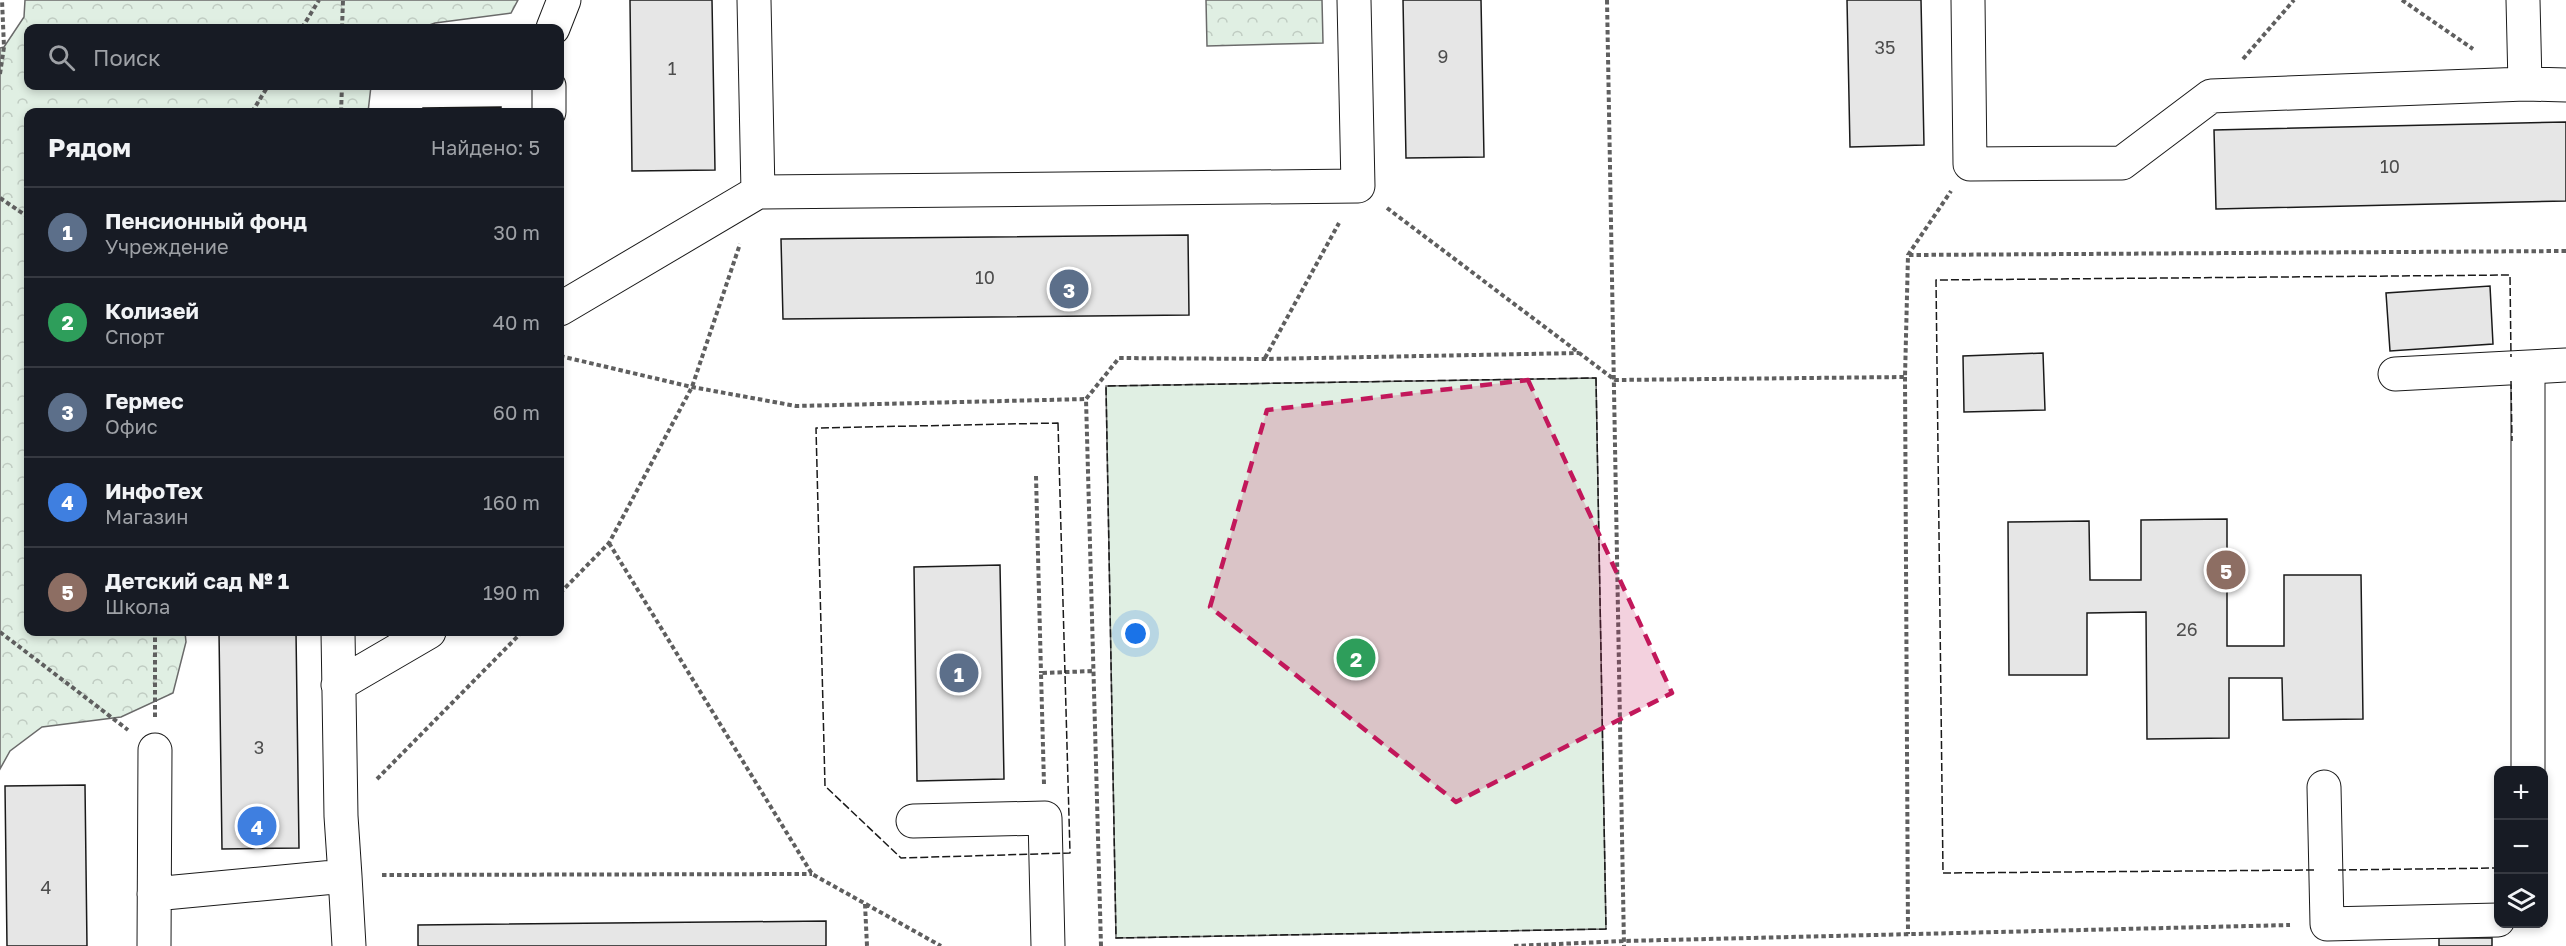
<!DOCTYPE html>
<html lang="ru">
<meta charset="utf-8">
<style>
:root{--surface:#171b24;--page:#20242c;--text:#f1f3f6;--muted:#9ea1a6;--line:#363941;--accent:#db2777}
body{margin:0;font-family:"Golos Text",sans-serif;background:var(--page);color:var(--text)}
.controls{position:absolute;right:18px;bottom:18px;display:grid;overflow:hidden;border-radius:12px;box-shadow:0 3px 9px #0003}
.controls button{width:54px;height:54px;display:grid;place-items:center;padding:0;border:0;border-bottom:2px solid var(--line);background:var(--surface);color:var(--text);font:30px sans-serif}
.you{position:absolute;left:1136px;top:634px;width:21px;height:21px;margin:-15px;border:4px solid #fff;border-radius:50%;background:#1a73e8;box-shadow:0 0 0 9px #1a73e833}
.badge{display:grid;place-items:center;width:39px;height:39px;border-radius:50%;background:var(--accent);color:#fff;font-size:20px;font-weight:700}
.pin{position:absolute;translate:-50% -50%;border:3px solid #fff;box-shadow:0 2px 6px #0006}
.list{margin:0;padding:0;list-style:none}
h2{display:flex;justify-content:space-between;align-items:center;height:78px;margin:0;padding:0 24px;font-size:26px}
h2 small{font-size:20px;font-weight:400;color:var(--muted)}
.list li{display:grid;grid-template-columns:39px 1fr auto;gap:18px;align-items:center;box-sizing:border-box;height:90px;padding:0 24px;border-top:2px solid var(--line)}
.list b{display:block;font-size:22px;white-space:nowrap}
.list p{margin:0;font-size:20px;white-space:nowrap;color:var(--muted)}
.list em{font-size:20px;font-style:normal;color:var(--muted)}
.icon{flex:none;width:33px;height:33px;fill:none;stroke:currentColor;stroke-width:2;stroke-linecap:round;stroke-linejoin:round}
.map{position:relative;flex:none;width:2566px;height:946px;overflow:hidden}
.search{position:absolute;background:var(--surface);box-shadow:0 3px 9px #0003;left:24px;top:24px;width:540px;height:66px;display:flex;align-items:center;gap:15px;box-sizing:border-box;padding:0 21px;border-radius:12px;color:var(--muted);font-size:22px}
.panel{position:absolute;background:var(--surface);box-shadow:0 3px 9px #0003;left:24px;top:108px;width:540px;height:528px;border-radius:12px}
.map>svg:first-child{display:block}
.grass{fill:#e0efe3;stroke:#6a6a6a;stroke-width:1.5}
.park{fill:url(#park-crowns);stroke:#6a6a6a;stroke-width:1.5}
.building{fill:#e6e6e6;stroke:#1a1a1a;stroke-width:1.5}
.lines{fill:none;stroke-linecap:round;stroke-linejoin:round}
.minor-casing{stroke:#1a1a1a;stroke-width:35}
.path{stroke:#5f5f5f;stroke-width:4;stroke-dasharray:4.5 3;stroke-linecap:butt}
.minor{stroke:#fff;stroke-width:33}
.fence{stroke:#1a1a1a;stroke-width:1.5;stroke-dasharray:8 3;stroke-linecap:butt}
.marked{fill:#c2185b;fill-opacity:0.2;stroke:#c2185b;stroke-width:4.5;stroke-dasharray:12 8;stroke-linejoin:round}
.labels{text-anchor:middle;dominant-baseline:central;stroke-width:4.5;stroke-linejoin:round;paint-order:stroke}
.number-label{font-size:18px;fill:#4d4d4d}
</style>
<div class="map">
<svg width="2566" height="946" viewBox="0 0 2566 946">
<defs>
<pattern id="park-crowns" width="20" height="18" patternUnits="userSpaceOnUse" patternTransform="scale(1.5)"><rect width="20" height="18" fill="#e0efe3"/><path d="M2 6a3 3 0 1 1 6 0M12 15a3 3 0 1 1 6 0" fill="none" stroke="#c0ccc2"/></pattern>
</defs>
<rect width="100%" height="100%" fill="#fff"/>
<path class="grass" d="M1596,378l10,551 -490,9 -10,-552z"/>
<path class="park" d="M25,0h493l-7,13 -76,10 -14,5h-393v58h343l-3,26h-340v520h157l1,10 -13,51 -52,24 -79,10 -32,24 -10,18v-721l4,-1 20,-30z
M1206,0h116l1,43 -116,3z"/>
<path class="building" d="M630,0h82l3,170 -83,1z
M1403,0h78l3,157 -78,1z
M1847,0h74l3,145 -74,2z
M501,107v5h-78v-4z
M2566,122v79l-350,8 -2,-79z
M1188,235l1,80 -406,4 -2,-80z
M2490,286l3,58 -103,7 -4,-58z
M2043,353l2,57 -81,2 -1,-56z
M2227,519v127h57v-71h77l2,144 -80,1 -1,-42h-53v60l-82,1 -1,-127 -59,1v62h-78l-1,-153 81,-1 1,59h51v-60z
M1000,565l4,214 -87,2 -3,-214z
M219,632h77l3,216 -77,1z
M85,785l2,161h-80l-2,-160z
M826,921v25h-408v-21z
M2439,938h53v8h-53z"/>
<g class="lines">
<defs>
<path id="minor" d="M754,0l4,192
M1968,0l2,164 152,-1 89,-67 314,-12 41,1
M2523,0l2,84
M553,28l11,-28
M549,86v26
M560,309l198,-117 600,-6 -4,-186
M2395,374l171,-9
M338,685l91,-53
M2528,770v-402
M2324,787l3,137 171,-4
M913,821l132,-3 3,128
M345,876l4,70
M154,894l191,-18 -4,-60 -3,-184
M154,946l1,-196"/>
</defs>
<use href="#minor" class="minor-casing"/>
<path class="path" d="M1607,0l17,946
M2402,0l71,49
M302,28l17,-28
M342,28l1,-28
M2243,59l51,-59
M0,74l4,-27 -2,-47
M252,112l16,-26
M341,112l1,-26
M0,198l28,19
M1387,208l228,172 290,-3 3,-122 43,-64
M1909,255l657,-4
M560,356l132,31 104,19 290,-7
M1265,358l74,-135
M1905,377l3,557
M1036,476l5,197
M609,543l203,331 129,72
M560,593l49,-50 83,-156 48,-143
M0,632l128,98
M155,717v-85
M377,779l145,-147
M1044,784l-3,-111 53,-2
M382,875l430,-1
M865,904l2,42
M1101,946l-15,-547 33,-41 146,1 314,-6
M1514,946l110,-5 666,-16"/>
<use href="#minor" class="minor"/>
<path class="fence" d="M1596,378l10,551 -490,9 -10,-552z
M2511,381l1,60
M1058,423l12,430 -169,5 -76,-72 -9,-358z
M2314,870l-371,3 -7,-593 574,-5 1,82
M2338,870l160,-2"/>
</g>
<path class="marked" d="M1528,380l144,313 -216,109 -246,-195 57,-197z"/>
<g class="labels">
<g class="number-label">
<text x="1885" y="47">35</text>
<text x="1443" y="56">9</text>
<text x="672" y="68">1</text>
<text x="2390" y="166">10</text>
<text x="985" y="277">10</text>
<text x="2187" y="629">26</text>
<text x="259" y="747">3</text>
<text x="46" y="887">4</text>
</g>
</g>
</svg>
<div class="controls">
<button>+</button>
<button>−</button>
<button><svg class="icon" aria-label="layers" viewBox="0 0 24 24"><path d="M12 4l9 5-9 5-9-5zM3 14l9 5 9-5"/></svg></button>
</div>
<div class="you"></div>
<div class="pin badge" style="left:959px;top:673px;background:#5c6f8a">1</div>
<div class="pin badge" style="left:1356px;top:658px;background:#2e9e5b">2</div>
<div class="pin badge" style="left:1069px;top:289px;background:#5c6f8a">3</div>
<div class="pin badge" style="left:257px;top:826px;background:#3f7fe0">4</div>
<div class="pin badge" style="left:2226px;top:570px;background:#8d6e63">5</div>
<div class="search"><svg class="icon" aria-label="search" viewBox="0 0 24 24"><circle cx="10" cy="10" r="6"/><path d="M15 15l6 6"/></svg>Поиск</div>
<section class="panel">
<h2>Рядом<small>Найдено: 5</small></h2>
<ul class="list">
<li><span class="badge" style="background:#5c6f8a">1</span><div><b>Пенсионный фонд</b><p>Учреждение</p></div><em>30 m</em></li>
<li><span class="badge" style="background:#2e9e5b">2</span><div><b>Колизей</b><p>Спорт</p></div><em>40 m</em></li>
<li><span class="badge" style="background:#5c6f8a">3</span><div><b>Гермес</b><p>Офис</p></div><em>60 m</em></li>
<li><span class="badge" style="background:#3f7fe0">4</span><div><b>ИнфоТех</b><p>Магазин</p></div><em>160 m</em></li>
<li><span class="badge" style="background:#8d6e63">5</span><div><b>Детский сад № 1</b><p>Школа</p></div><em>190 m</em></li>
</ul>
</section>
</div>
